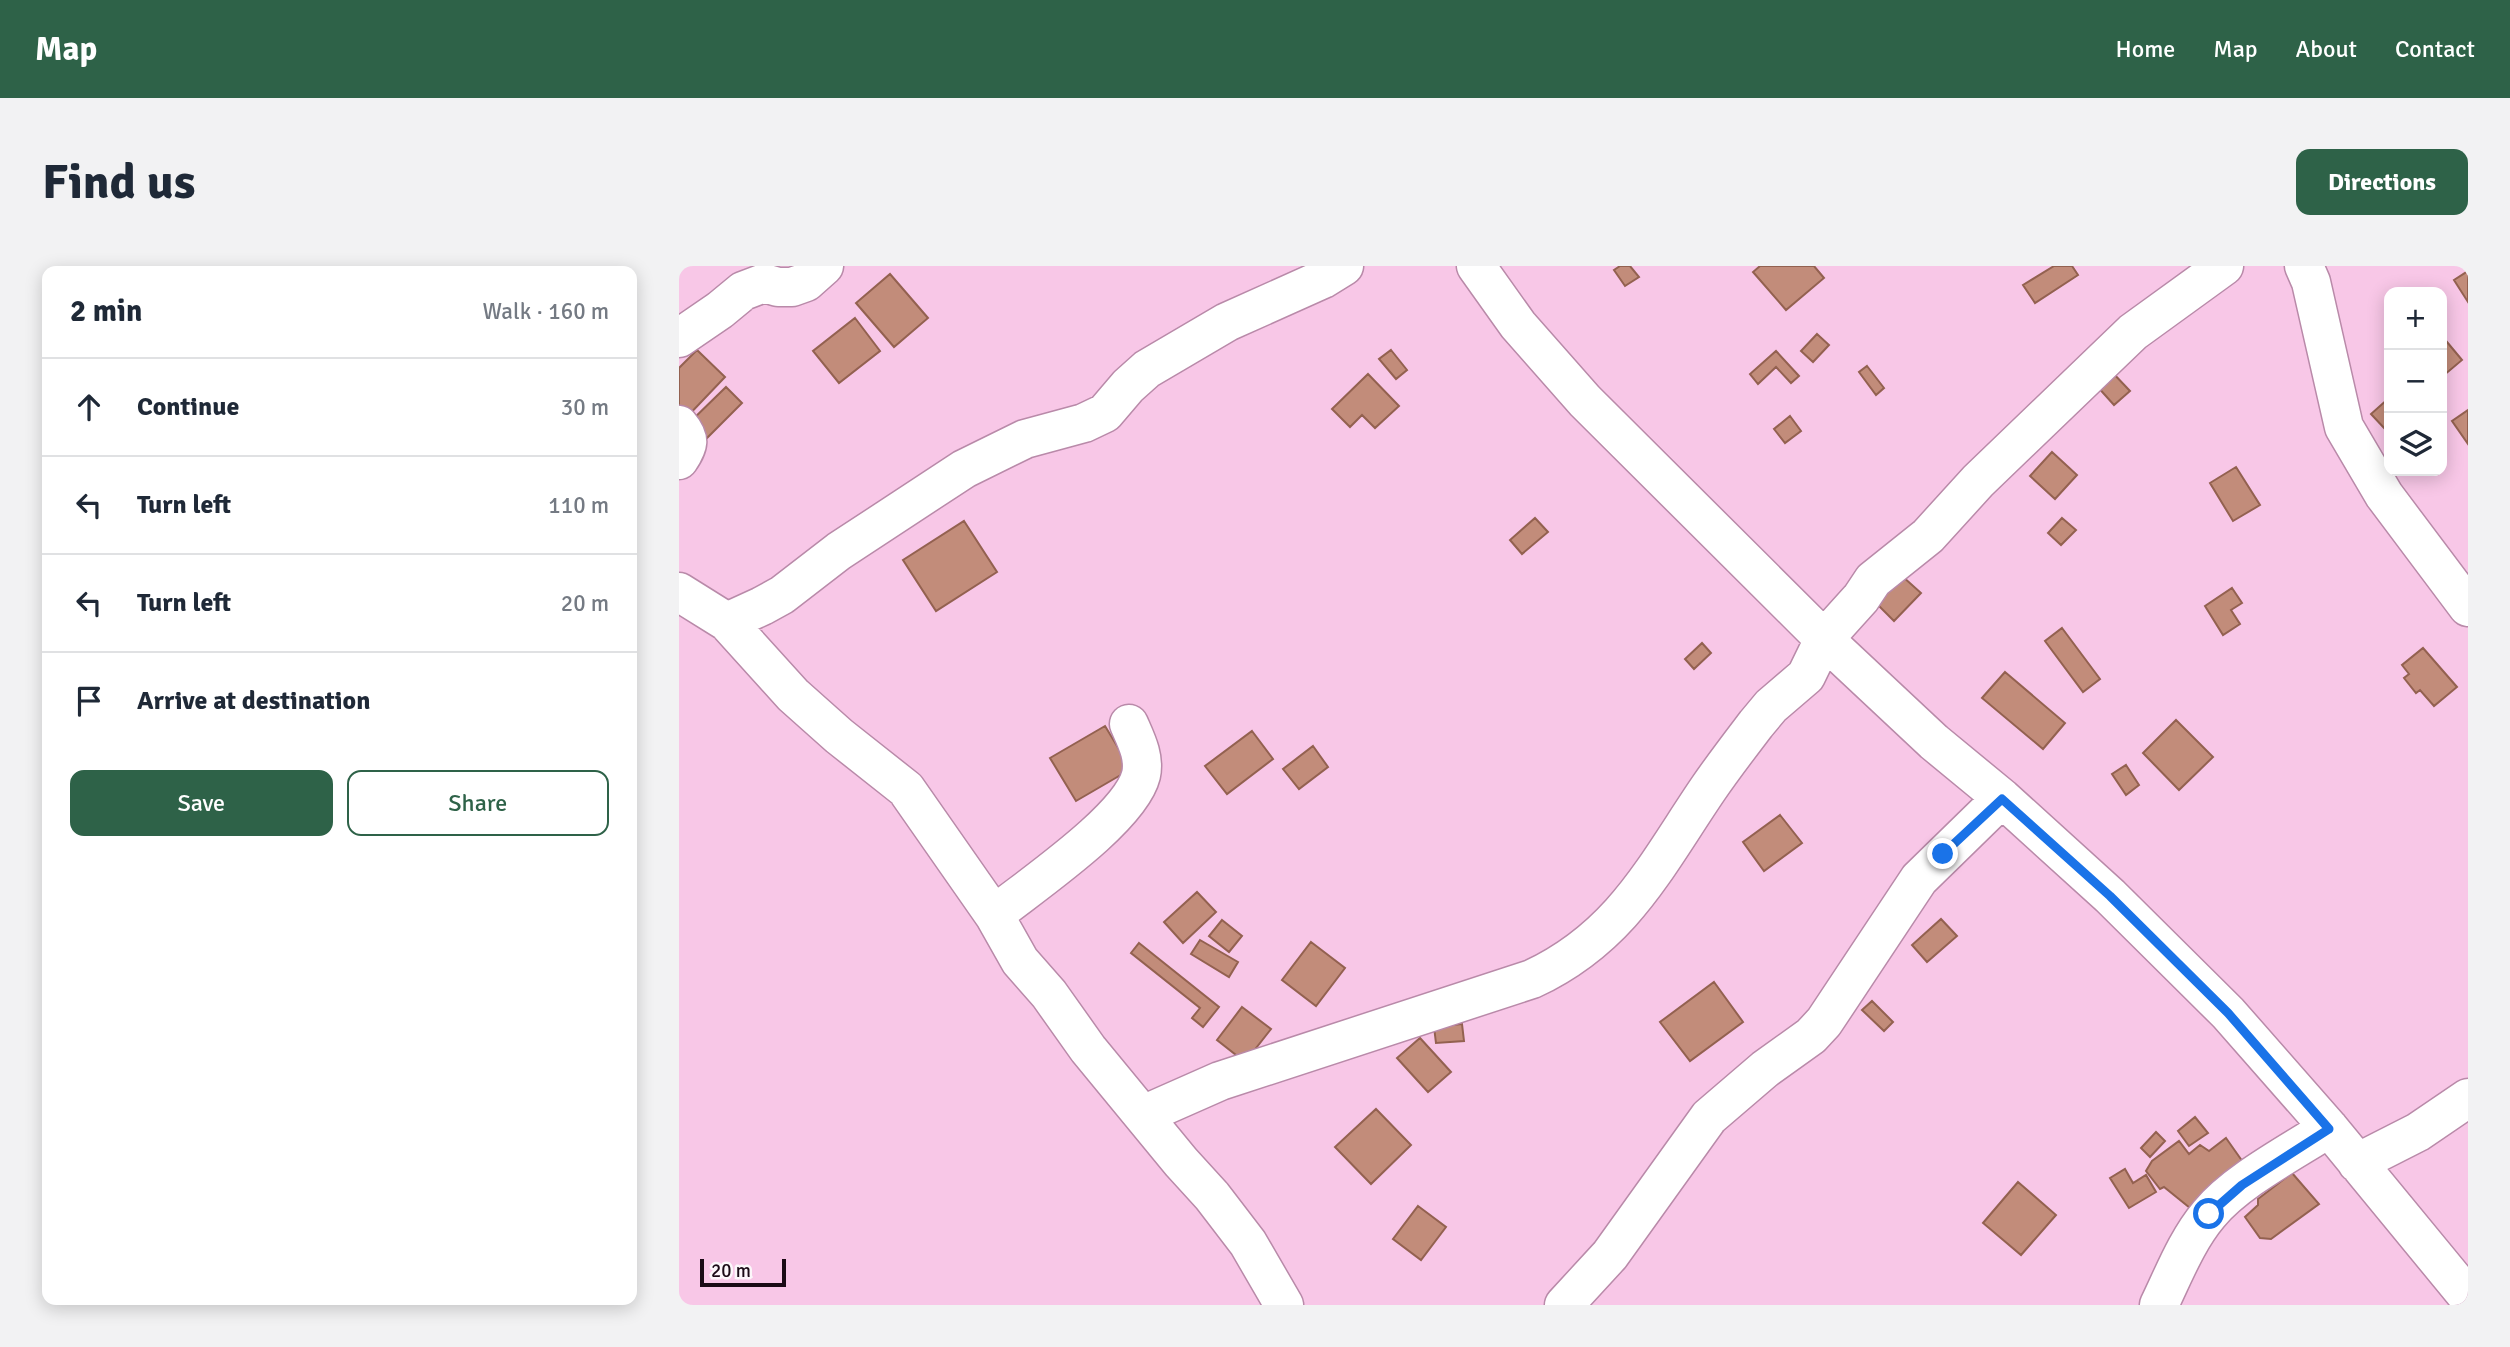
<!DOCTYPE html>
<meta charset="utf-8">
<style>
:root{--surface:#fff;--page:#f2f2f3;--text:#1f2937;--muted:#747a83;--line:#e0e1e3;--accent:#2e6248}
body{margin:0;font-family:Signika,sans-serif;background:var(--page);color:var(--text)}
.controls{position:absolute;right:21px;top:21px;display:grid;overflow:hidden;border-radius:14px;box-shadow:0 4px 18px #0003}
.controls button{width:63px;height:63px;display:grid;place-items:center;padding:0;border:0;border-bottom:2px solid var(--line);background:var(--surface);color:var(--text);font:35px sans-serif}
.scale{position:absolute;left:21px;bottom:18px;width:86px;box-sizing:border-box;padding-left:7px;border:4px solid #1b0b16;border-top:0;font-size:19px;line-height:24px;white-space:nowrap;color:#1b0b16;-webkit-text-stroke:5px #fcf7fa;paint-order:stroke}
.stop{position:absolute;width:21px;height:21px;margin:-16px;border:5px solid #1a73e8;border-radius:50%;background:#fff}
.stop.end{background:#1a73e8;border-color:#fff;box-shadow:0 2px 7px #0008}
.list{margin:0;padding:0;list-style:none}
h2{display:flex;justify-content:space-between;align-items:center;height:91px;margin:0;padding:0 28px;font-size:30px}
h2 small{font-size:23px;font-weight:400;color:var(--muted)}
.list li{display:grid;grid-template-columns:46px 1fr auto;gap:21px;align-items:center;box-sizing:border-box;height:98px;padding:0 28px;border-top:2px solid var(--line)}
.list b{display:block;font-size:26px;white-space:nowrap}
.list em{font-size:23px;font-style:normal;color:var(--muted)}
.actions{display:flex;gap:14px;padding:21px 28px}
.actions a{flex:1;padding:16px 0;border:2px solid var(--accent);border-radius:14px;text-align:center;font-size:24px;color:var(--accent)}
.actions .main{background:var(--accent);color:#fff}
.icon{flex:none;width:38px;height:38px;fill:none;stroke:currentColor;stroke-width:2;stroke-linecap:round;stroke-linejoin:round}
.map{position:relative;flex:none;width:1789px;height:1039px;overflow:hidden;border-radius:14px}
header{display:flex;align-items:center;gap:42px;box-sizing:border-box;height:98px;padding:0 35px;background:var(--accent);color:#fff}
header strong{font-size:33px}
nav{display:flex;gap:38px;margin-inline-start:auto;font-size:24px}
.intro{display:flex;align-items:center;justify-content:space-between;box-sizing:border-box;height:168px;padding:0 42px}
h1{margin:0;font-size:49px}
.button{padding:18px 32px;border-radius:14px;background:var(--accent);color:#fff;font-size:24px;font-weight:700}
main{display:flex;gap:42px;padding:0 42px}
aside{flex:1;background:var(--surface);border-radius:14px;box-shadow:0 4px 18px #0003}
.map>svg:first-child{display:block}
.building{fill:#c28c7a;stroke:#936150;stroke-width:2}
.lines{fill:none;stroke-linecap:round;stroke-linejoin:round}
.minor-casing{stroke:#b98aa9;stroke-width:41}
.minor{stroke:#fff;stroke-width:38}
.route{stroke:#1a73e8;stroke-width:9}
</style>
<header>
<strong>Map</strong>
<nav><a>Home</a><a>Map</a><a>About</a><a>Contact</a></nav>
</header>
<div class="intro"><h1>Find us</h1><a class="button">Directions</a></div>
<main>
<aside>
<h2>2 min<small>Walk · 160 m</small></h2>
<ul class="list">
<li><svg class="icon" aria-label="ahead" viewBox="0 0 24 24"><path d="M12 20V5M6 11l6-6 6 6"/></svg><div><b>Continue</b></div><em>30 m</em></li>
<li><svg class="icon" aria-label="left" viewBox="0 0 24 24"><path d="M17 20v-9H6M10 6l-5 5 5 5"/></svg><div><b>Turn left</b></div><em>110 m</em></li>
<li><svg class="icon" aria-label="left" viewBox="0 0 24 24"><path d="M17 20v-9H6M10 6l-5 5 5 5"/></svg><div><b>Turn left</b></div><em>20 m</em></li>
<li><svg class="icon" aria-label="arrive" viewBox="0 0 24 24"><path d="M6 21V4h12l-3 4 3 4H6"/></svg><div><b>Arrive at destination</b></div></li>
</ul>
<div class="actions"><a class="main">Save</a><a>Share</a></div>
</aside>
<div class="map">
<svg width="1789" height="1039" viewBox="0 0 1789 1039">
<rect width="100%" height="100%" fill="#f8c7e7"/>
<path class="building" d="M941,0h10l9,11 -14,9 -11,-16z
M1081,0h54l10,12 -38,32 -33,-38z
M1375,0h18l6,9 -43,28 -12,-18z
M1789,5v31l-14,-22z
M211,8l38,44 -34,29 -38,-44z
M176,52l25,33 -41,32 -26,-32z
M1138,68l12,11 -16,17 -12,-11z
M1763,70l20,24 -19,16 -1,-1z
M18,84l28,27 -42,44 -4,-4v-49z
M712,84l16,20 -11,9 -17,-20z
M1097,85l23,25 -8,7 -15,-16 -18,17 -8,-10z
M1188,100l17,22 -8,7 -17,-23z
M1432,105l19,20 -16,14 -18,-20z
M689,108l31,32 -24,22 -13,-13 -12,12 -18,-18z
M47,121l16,16 -38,38 -17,-16z
M1710,132v27l-4,4 -14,-15z
M1789,144v34l-16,-23z
M1111,150l11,15 -16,12 -11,-14z
M1373,186l25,23 -22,24 -25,-23z
M1557,201l24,38 -27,16 -23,-38z
M856,252l13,14 -26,22 -12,-14z
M1383,252l14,12 -15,15 -13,-12z
M285,255l33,51 -61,39 -33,-51z
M1223,310l19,17 -27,28 -18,-18z
M1553,322l10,15 -11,7 9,14 -17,11 -18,-29z
M1383,362l38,51 -17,13 -38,-51z
M1023,377l9,10 -17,16 -9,-10z
M1744,382l34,39 -23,19 -14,-16 -4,3 -12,-15 5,-4 -7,-9z
M1326,406l60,51 -22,26 -61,-51z
M1497,454l37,37 -34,33 -36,-37z
M426,460l26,43 -55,32 -26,-43z
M573,465l21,28 -46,35 -22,-28z
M634,480l15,21 -29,22 -16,-20z
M1447,499l13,20 -13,10 -14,-21z
M1101,549l22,28 -38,28 -21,-29z
M518,626l19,20 -33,31 -19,-21z
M1262,653l16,17 -30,26 -15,-17z
M543,654l20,16 -13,16 -20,-16z
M521,674l38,22 -9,15 -38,-23z
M632,676l34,26 -29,38 -34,-26z
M460,677l80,64 -16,20 -11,-9 8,-10 -69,-55z
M1035,716l29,40 -53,39 -30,-39z
M1193,735l21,21 -9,9 -22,-21z
M563,741l29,22 -26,33 -28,-22z
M783,758l2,17 -28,2 -2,-16z
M741,772l31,34 -23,20 -31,-34z
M697,843l35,36 -40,39 -36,-37z
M1516,851l13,16 -19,13 -11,-15z
M1477,866l9,9 -15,16 -9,-9z
M1547,872l19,27 -55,43 -26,-21 -4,2 -14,-18 6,-10 27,-20 10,13 11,-9 9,6z
M1446,903l8,14 13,-8 10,17 -27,16 -19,-30z
M1613,907l27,31 -48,35 -11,-1 -15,-21 13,-12v-6z
M1339,916l38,33 -35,40 -38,-32z
M739,940l28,21 -25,33 -28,-21z"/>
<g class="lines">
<defs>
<path id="minor" d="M797,0l42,59 67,76 239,238 110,103 68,56 108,98 118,117 101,115 139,169
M1625,0l7,16 33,145 40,68 84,112
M0,72l41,-28 23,-19 21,-8 14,4h14l14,-5 18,-16
M0,159c12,14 10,20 0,35
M0,326l48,30 66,73 46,41 67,53 88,126 26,46 29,33 39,55 93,113 31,34 36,47 36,62
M48,356l35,-16 20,-11 57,-44 125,-82 61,-30 59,-16 21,-10 23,-27 19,-17 80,-47 96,-43 21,-13
M315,649c36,-29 136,-96 147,-140 4,-18 -5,-35 -12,-51
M464,849l77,-34 312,-102c90,-42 123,-112 176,-190 15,-22 32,-44 48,-65l15,-18 35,-30 18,-37 37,-41 12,-18 55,-44 50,-55 155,-149 91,-66
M1678,897l61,-31 50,-34
M885,1039l46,-50 99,-138 56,-48 46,-33 13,-14 95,-143 83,-81
M1480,1039c15,-31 28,-65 50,-91 27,-33 83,-62 120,-86"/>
</defs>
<use href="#minor" class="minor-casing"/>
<use href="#minor" class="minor"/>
</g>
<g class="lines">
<path class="route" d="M1264,588l59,-55 108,97 118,117 101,116 -87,56 -33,29"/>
</g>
</svg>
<div class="controls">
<button>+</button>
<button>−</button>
<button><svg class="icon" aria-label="layers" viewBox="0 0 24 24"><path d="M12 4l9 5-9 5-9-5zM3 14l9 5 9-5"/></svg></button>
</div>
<div class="scale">20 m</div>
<div class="stop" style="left:1530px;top:948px"></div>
<div class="stop end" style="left:1264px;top:588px"></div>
</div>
</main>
